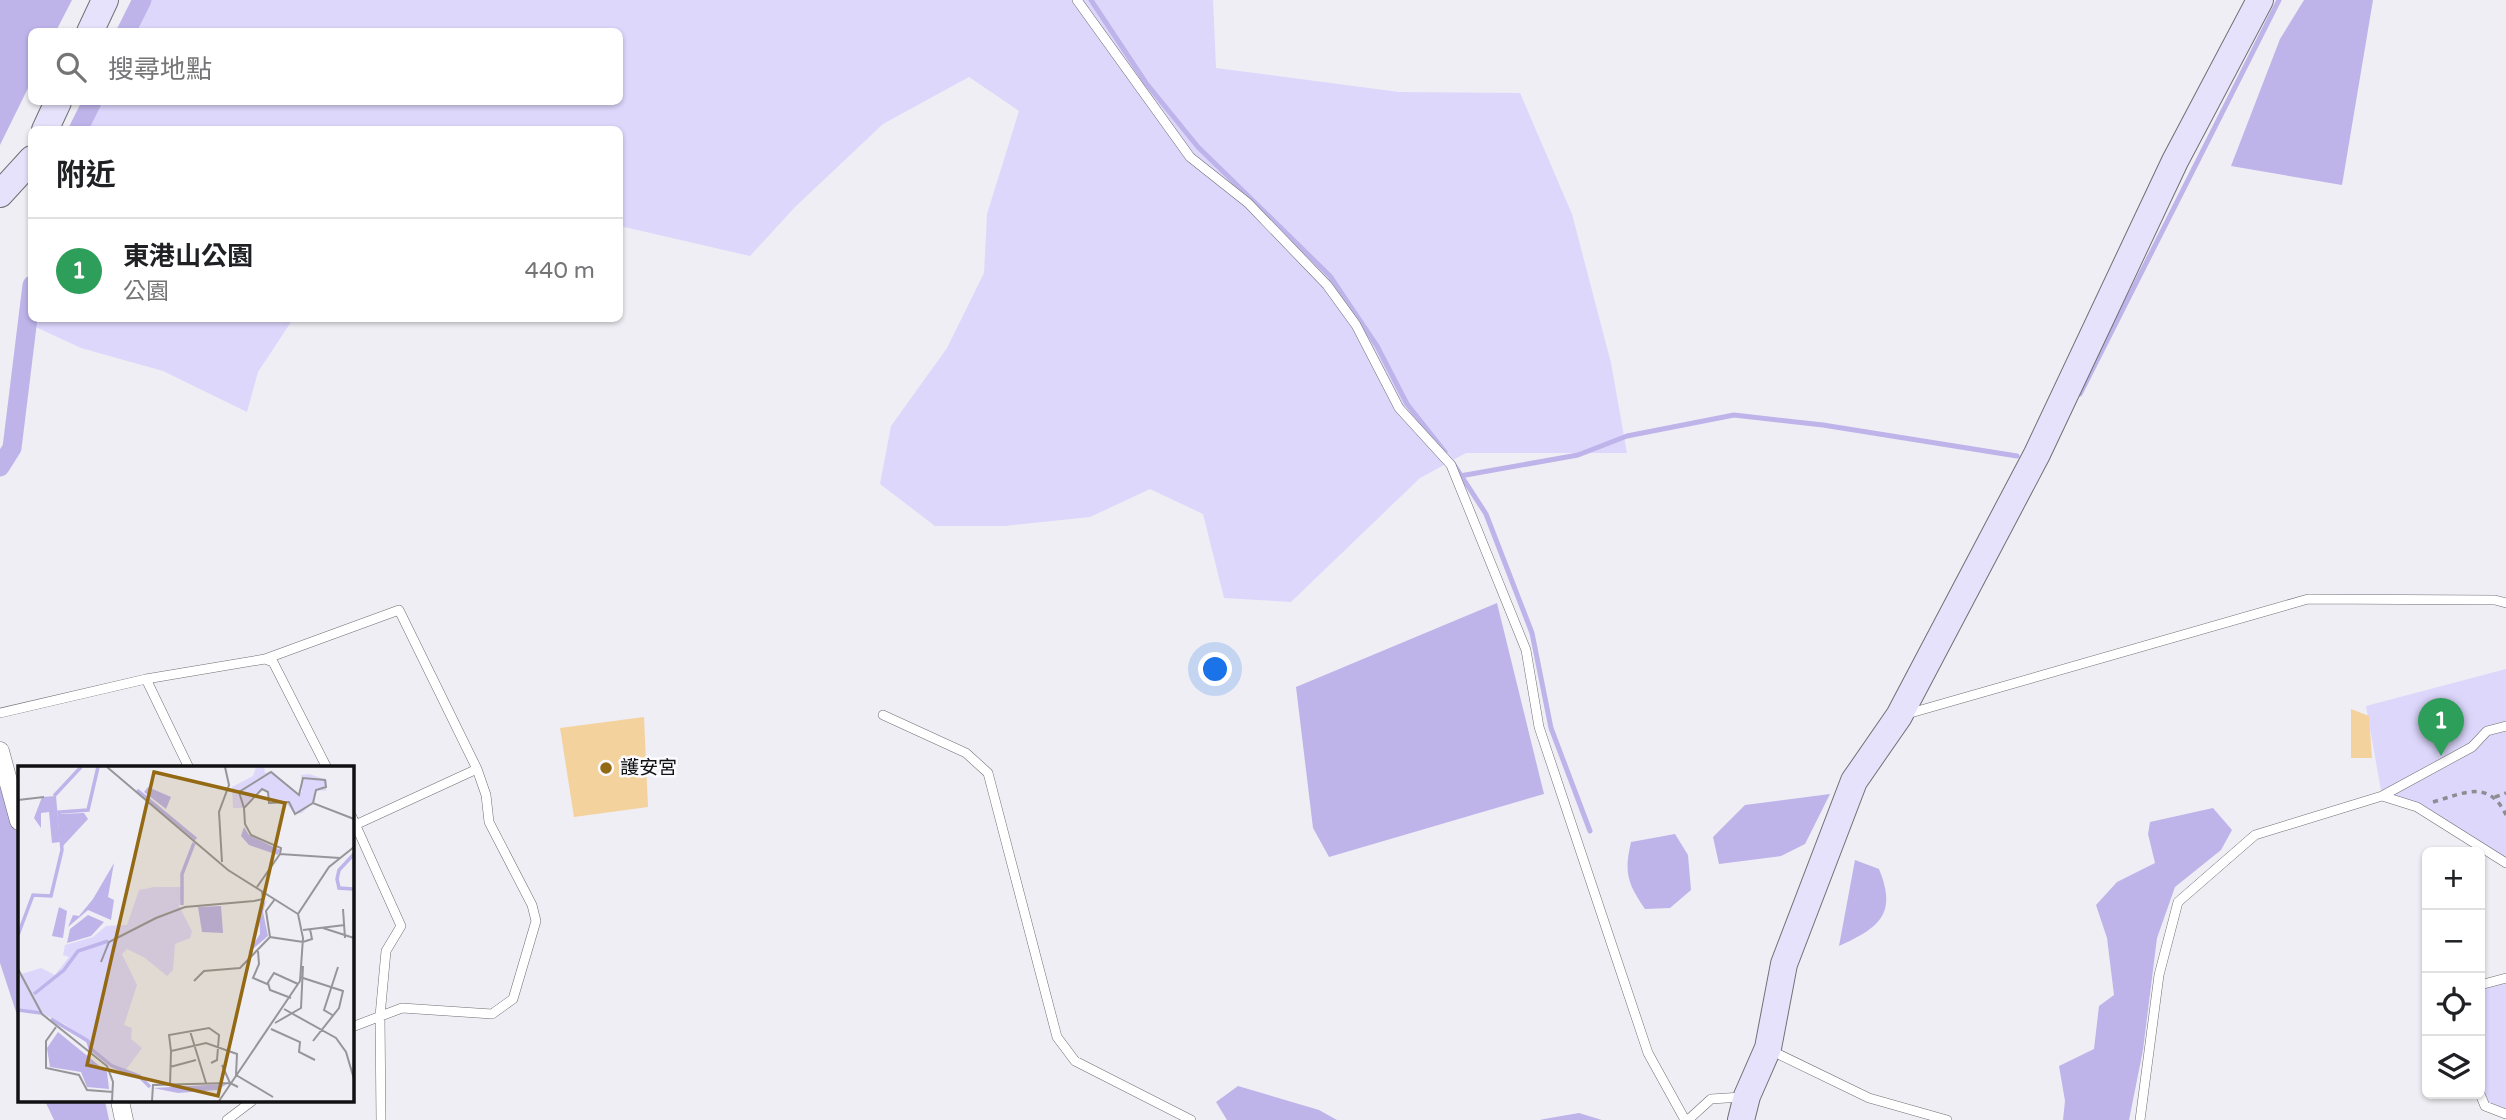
<!DOCTYPE html>
<html lang="zh-TW">
<meta charset="utf-8">
<style>
:root{--surface:#fff;--page:#f6f6f6;--text:#202124;--muted:#757577;--line:#e0e0e0;--accent:#db2777}
body{margin:0;font-family:"Varela Round","Noto Sans TC",sans-serif;background:var(--page);color:var(--text)}
.controls{position:absolute;right:21px;bottom:21px;display:grid;overflow:hidden;border-radius:10px;box-shadow:0 2px 5px #0004}
.controls button{width:63px;height:63px;display:grid;place-items:center;padding:0;border:0;border-bottom:2px solid var(--line);background:var(--surface);color:var(--text);font:35px sans-serif}
.you{position:absolute;left:1216px;top:670px;width:24px;height:24px;margin:-18px;border:5px solid #fff;border-radius:50%;background:#1a73e8;box-shadow:0 0 0 10px #1a73e833}
.badge{display:grid;place-items:center;width:46px;height:46px;border-radius:50%;background:var(--accent);color:#fff;font-size:23px;font-weight:700}
.pin{position:absolute;translate:-50% -58px;filter:drop-shadow(0 2px 4px #0008)}
.pin::after{content:'';position:absolute;top:37px;width:24px;height:21px;background:inherit;clip-path:polygon(0 0,100% 0,50% 100%)}
.list{margin:0;padding:0;list-style:none}
h2{display:flex;justify-content:space-between;align-items:center;height:91px;margin:0;padding:0 28px;font-size:30px}
h2 small{font-size:23px;font-weight:400;color:var(--muted)}
.list li{display:grid;grid-template-columns:46px 1fr auto;gap:21px;align-items:center;box-sizing:border-box;height:105px;padding:0 28px;border-top:2px solid var(--line)}
.list b{display:block;font-size:26px;white-space:nowrap}
.list p{margin:0;font-size:23px;white-space:nowrap;color:var(--muted)}
.list em{font-size:23px;font-style:normal;color:var(--muted)}
.icon{flex:none;width:38px;height:38px;fill:none;stroke:currentColor;stroke-width:2;stroke-linecap:round;stroke-linejoin:round}
.map{position:relative;flex:none;width:2506px;height:1120px;overflow:hidden}
.search{position:absolute;background:var(--surface);box-shadow:0 2px 5px #0004;left:28px;top:28px;width:595px;height:77px;display:flex;align-items:center;gap:18px;box-sizing:border-box;padding:0 24px;border-radius:10px;color:var(--muted);font-size:26px}
.panel{position:absolute;background:var(--surface);box-shadow:0 2px 5px #0004;left:28px;top:126px;width:595px;height:196px;border-radius:10px}
.map>svg:first-child{display:block}
.green{fill:#ddd7fc}
.water{fill:#beb4ea}
.lines{fill:none;stroke-linecap:round;stroke-linejoin:round}
.stream{stroke:#beb4ea;stroke-width:5}
.canal{stroke:#beb4ea;stroke-width:19}
.building{fill:#f3d29e}
.lane-casing{stroke:#6f6f74;stroke-width:10}
.street-casing{stroke:#6f6f74;stroke-width:19}
.secondary-casing{stroke:#6f6f74;stroke-width:28}
.path{stroke:#8d8d91;stroke-width:3.5;stroke-dasharray:5 5;stroke-linecap:butt}
.lane{stroke:#fff;stroke-width:9}
.street{stroke:#fff;stroke-width:18}
.secondary{stroke:#e7e2fc;stroke-width:26}
.poi-dot{fill:#946914;stroke:#fcfbff;stroke-width:2.5}
.labels{text-anchor:middle;dominant-baseline:central;stroke-width:5;stroke-linejoin:round;paint-order:stroke}
.poi-label{font-size:19px;fill:#111113;stroke:#fcfbff;text-anchor:start}
.inset-river{fill:none;stroke:#beb4ea;stroke-width:3.5}
.inset-road{fill:none;stroke:#96969a;stroke-width:2}
.view{fill:#946914;fill-opacity:0.15;stroke:#946914;stroke-width:3.5}
.inset-edge{fill:none;stroke:#111113;stroke-width:3.5}
</style>
<div class="map">
<svg width="2506" height="1120" viewBox="0 0 2506 1120">
<rect width="100%" height="100%" fill="#efeef4"/>
<path class="green" d="M150,0h1063l3,68 183,24 121,1 52,121 39,149 16,90h-161l-46,25 -129,124 -67,-4 -21,-84 -53,-25 -60,28 -85,9h-70l-55,-42 11,-58 56,-78 37,-75 3,-59 32,-103 -50,-34 -86,47 -88,83 -45,49 -130,-30v-96h-542l14,-28h528v-70l-491,-1z
M31,285l1,33 261,1 -35,53 -11,40 -84,-41 -82,-23 -54,-25z
M2506,669v194l-89,-56 -35,-11 -16,-90z
M2506,978v136l-21,-8 -5,-12v-109z"/>
<path class="water" d="M0,0h72l-16,31 -24,1 -1,50 -31,63z
M2304,0h69l-31,185 -111,-19 49,-127z
M1497,603l47,191 -215,63 -16,-29 -17,-141z
M0,766l19,62v193l-19,-58z
M1830,794l-25,50 -24,12 -62,8 -6,-27 32,-32z
M2213,808l19,22 -11,20 -46,37 -18,51 -14,112 -14,70h-66l2,-19 -6,-35 35,-17 5,-43 15,-11 -7,-57 -11,-33 21,-23 38,-19 -7,-29 2,-12z
M1675,834l13,21 3,35 -21,18 -25,1c-18,-26 -21,-37 -14,-67z
M1855,860l24,9c19,46 -1,59 -40,77z
M1238,1086l81,24 18,10h-110l-11,-18z
M45,1101h60l4,19h-55z
M1579,1113l23,7h-62l4,-1z"/>
<g class="lines">
<path class="stream" d="M1091,0l55,83 52,64 132,129 47,70 30,58 38,48
M2080,394l199,-394
M1453,463l33,51 46,119 19,95 39,103
M1460,476l118,-21 49,-19 107,-21 89,10 194,31"/>
<path class="canal" d="M126,32l16,-32
M78,130l14,-28
M0,467l12,-19 20,-163"/>
</g>
<path class="building" d="M2351,709l18,7 3,42h-21z
M644,717l4,90 -74,10 -14,-89z"/>
<g class="lines">
<defs>
<path id="lane" d="M1077,0l113,157 58,46 79,82 29,40 43,83 52,57 75,185 13,77 109,326 37,67
M265,659l134,-49 78,159 9,26 3,27 43,83 4,16 -23,78 -21,15 -90,-6 -50,19
M146,679l43,89
M0,713l146,-34 119,-20 8,3 54,106
M1907,714l401,-115 187,1 11,3
M883,715l83,38 22,20 69,264 18,24 116,59
M2382,796l90,-49 15,-16 19,-5
M352,817l49,109 -15,25 -6,65 1,104
M353,826l124,-57
M2480,985l26,-7
M1770,1050l99,48 78,22
M2480,1094l5,12 21,8
M227,1120l25,-19
M1688,1120l23,-21 31,-2
M2140,1120l19,-145 19,-73 77,-67 127,-39 35,11 89,56"/>
<path id="street" d="M0,751l19,70
M120,1101l4,19"/>
<path id="secondary" d="M90,32l15,-32
M45,130l13,-28
M0,194l32,-35
M1741,1120l6,-24 21,-48 16,-84 70,-183 45,-65 138,-262 138,-293 85,-161"/>
</defs>
<use href="#lane" class="lane-casing"/>
<use href="#street" class="street-casing"/>
<use href="#secondary" class="secondary-casing"/>
<path class="path" d="M2495,797l11,-4
M2433,802c31,-9 56,-23 73,13"/>
<use href="#lane" class="lane"/>
<use href="#street" class="street"/>
<use href="#secondary" class="secondary"/>
</g>
<circle class="poi-dot" cx="606" cy="768" r="7"/>
<g class="labels">
<g class="poi-label">
<text x="620" y="768">護安宮</text>
</g>
</g>
<g transform="translate(18 766)">
<rect width="336" height="336" fill="#efeef4"/>
<path d="M238,1h8l1,6 7,-2 24,22 6,-1 -1,-17 8,-1 18,6 -1,11 -10,-1 -3,12 -11,11 -7,1 -10,-12 -16,1 -1,-11 -5,-3 -19,19h-11l-1,-21 21,-11zM136,121h30l-5,19 13,25 -2,7 -15,6 -2,26 -6,6 -22,-18 -18,-9 -5,5 15,31 -13,40 8,3 -1,11 11,9 -17,23 -13,-5 -46,-41 -25,-12 -23,-3v-35l23,-7 14,7 14,-18 -6,-2 2,-10 28,-8 13,-11 21,-1 12,-35z" fill="#ddd7fc"/>
<path d="M130,21l23,10 -5,12 -22,-17zM38,30l4,46 -8,1 -3,-31 -8,1v15l-7,-10 8,-21zM66,47l4,6 -26,28 -2,-33zM226,61l5,8 31,15 -2,5 -29,-10 -8,-9zM96,97l-6,34 6,3 -3,20 -23,-10 -20,17 5,-12 6,1 14,-17zM248,134l-3,12 5,24 -20,17 12,-19 -1,-23zM203,140l2,27 -21,-1 -4,-25zM41,141l8,4 -4,27 -11,-2zM70,149l16,7 -13,14 -24,7 3,-14zM40,266l49,40 2,17 -22,-2 -6,-15 -31,-5 -3,-19zM209,318l-10,6 -39,3 -25,-5z" fill="#beb4ea"/>
<path class="inset-river" d="M119,24l59,49M36,30l27,-29M335,123l-14,-1 -2,-9 2,-9 15,-16M164,139v-31l12,-31M0,169l15,-40 18,1 11,-46 -3,-38 29,-2 10,-43M16,228l30,-24 14,-19 30,-10M0,244l23,3M33,253l37,22 2,7 22,18 27,10 11,11"/>
<path class="inset-road" d="M89,1l121,103 70,44M0,34l26,-3M226,42l-5,-16 32,-20 28,23 4,-17 22,2 1,7 -10,3 -3,13M262,88l1,-6 -30,-13 -6,-11 -1,-16 18,-19 6,3 1,11 20,-1 6,12 18,-11 41,16M204,96l-3,-50 10,-27 -4,-18M239,121l23,-33 60,4M257,133l-9,12 4,26 33,5 9,-3 -2,-10M325,143l2,29M305,162l31,10M285,164l42,-5M240,185l1,13 -6,14 14,6 7,-11 24,11M83,196l8,-20 47,-24 29,-11 69,-6 9,-2 -1,-8M0,203l24,45 65,52 6,16 -1,19M282,211l43,14 -4,17 -26,33M176,215l10,-10 36,-3 30,-31M250,217l2,7 21,8M266,243l52,29 10,14 8,27M316,250l-10,-6 14,-43M257,257l26,-15 2,-42M38,261l-10,14v27l33,7 8,15 26,2M253,263l29,13 -1,10 16,8M172,265l16,52M153,285l-2,-16 40,-7 10,7 -2,25 -6,3M204,299l8,18 8,4M152,301l26,-7M152,320l1,-35 35,-8 31,11 -1,21 37,22M134,335l1,-16 77,-2M201,335l81,-120 3,-43 -5,-24 31,-47 25,-20"/>
<path class="view" d="M136,6l131,31 -67,293 -131,-31z"/>
<rect width="336" height="336" class="inset-edge"/>
</g>
</svg>
<div class="controls">
<button>+</button>
<button>−</button>
<button><svg class="icon" aria-label="locate" viewBox="0 0 24 24"><circle cx="12" cy="12" r="6"/><path d="M12 2v4M12 18v4M2 12h4M18 12h4"/></svg></button>
<button><svg class="icon" aria-label="layers" viewBox="0 0 24 24"><path d="M12 4l9 5-9 5-9-5zM3 14l9 5 9-5"/></svg></button>
</div>
<div class="you"></div>
<div class="pin badge" style="left:2441px;top:756px;background:#2e9e5b">1</div>
<div class="search"><svg class="icon" aria-label="search" viewBox="0 0 24 24"><circle cx="10" cy="10" r="6"/><path d="M15 15l6 6"/></svg>搜尋地點</div>
<section class="panel">
<h2>附近<small></small></h2>
<ul class="list">
<li><span class="badge" style="background:#2e9e5b">1</span><div><b>東港山公園</b><p>公園</p></div><em>440 m</em></li>
</ul>
</section>
</div>
